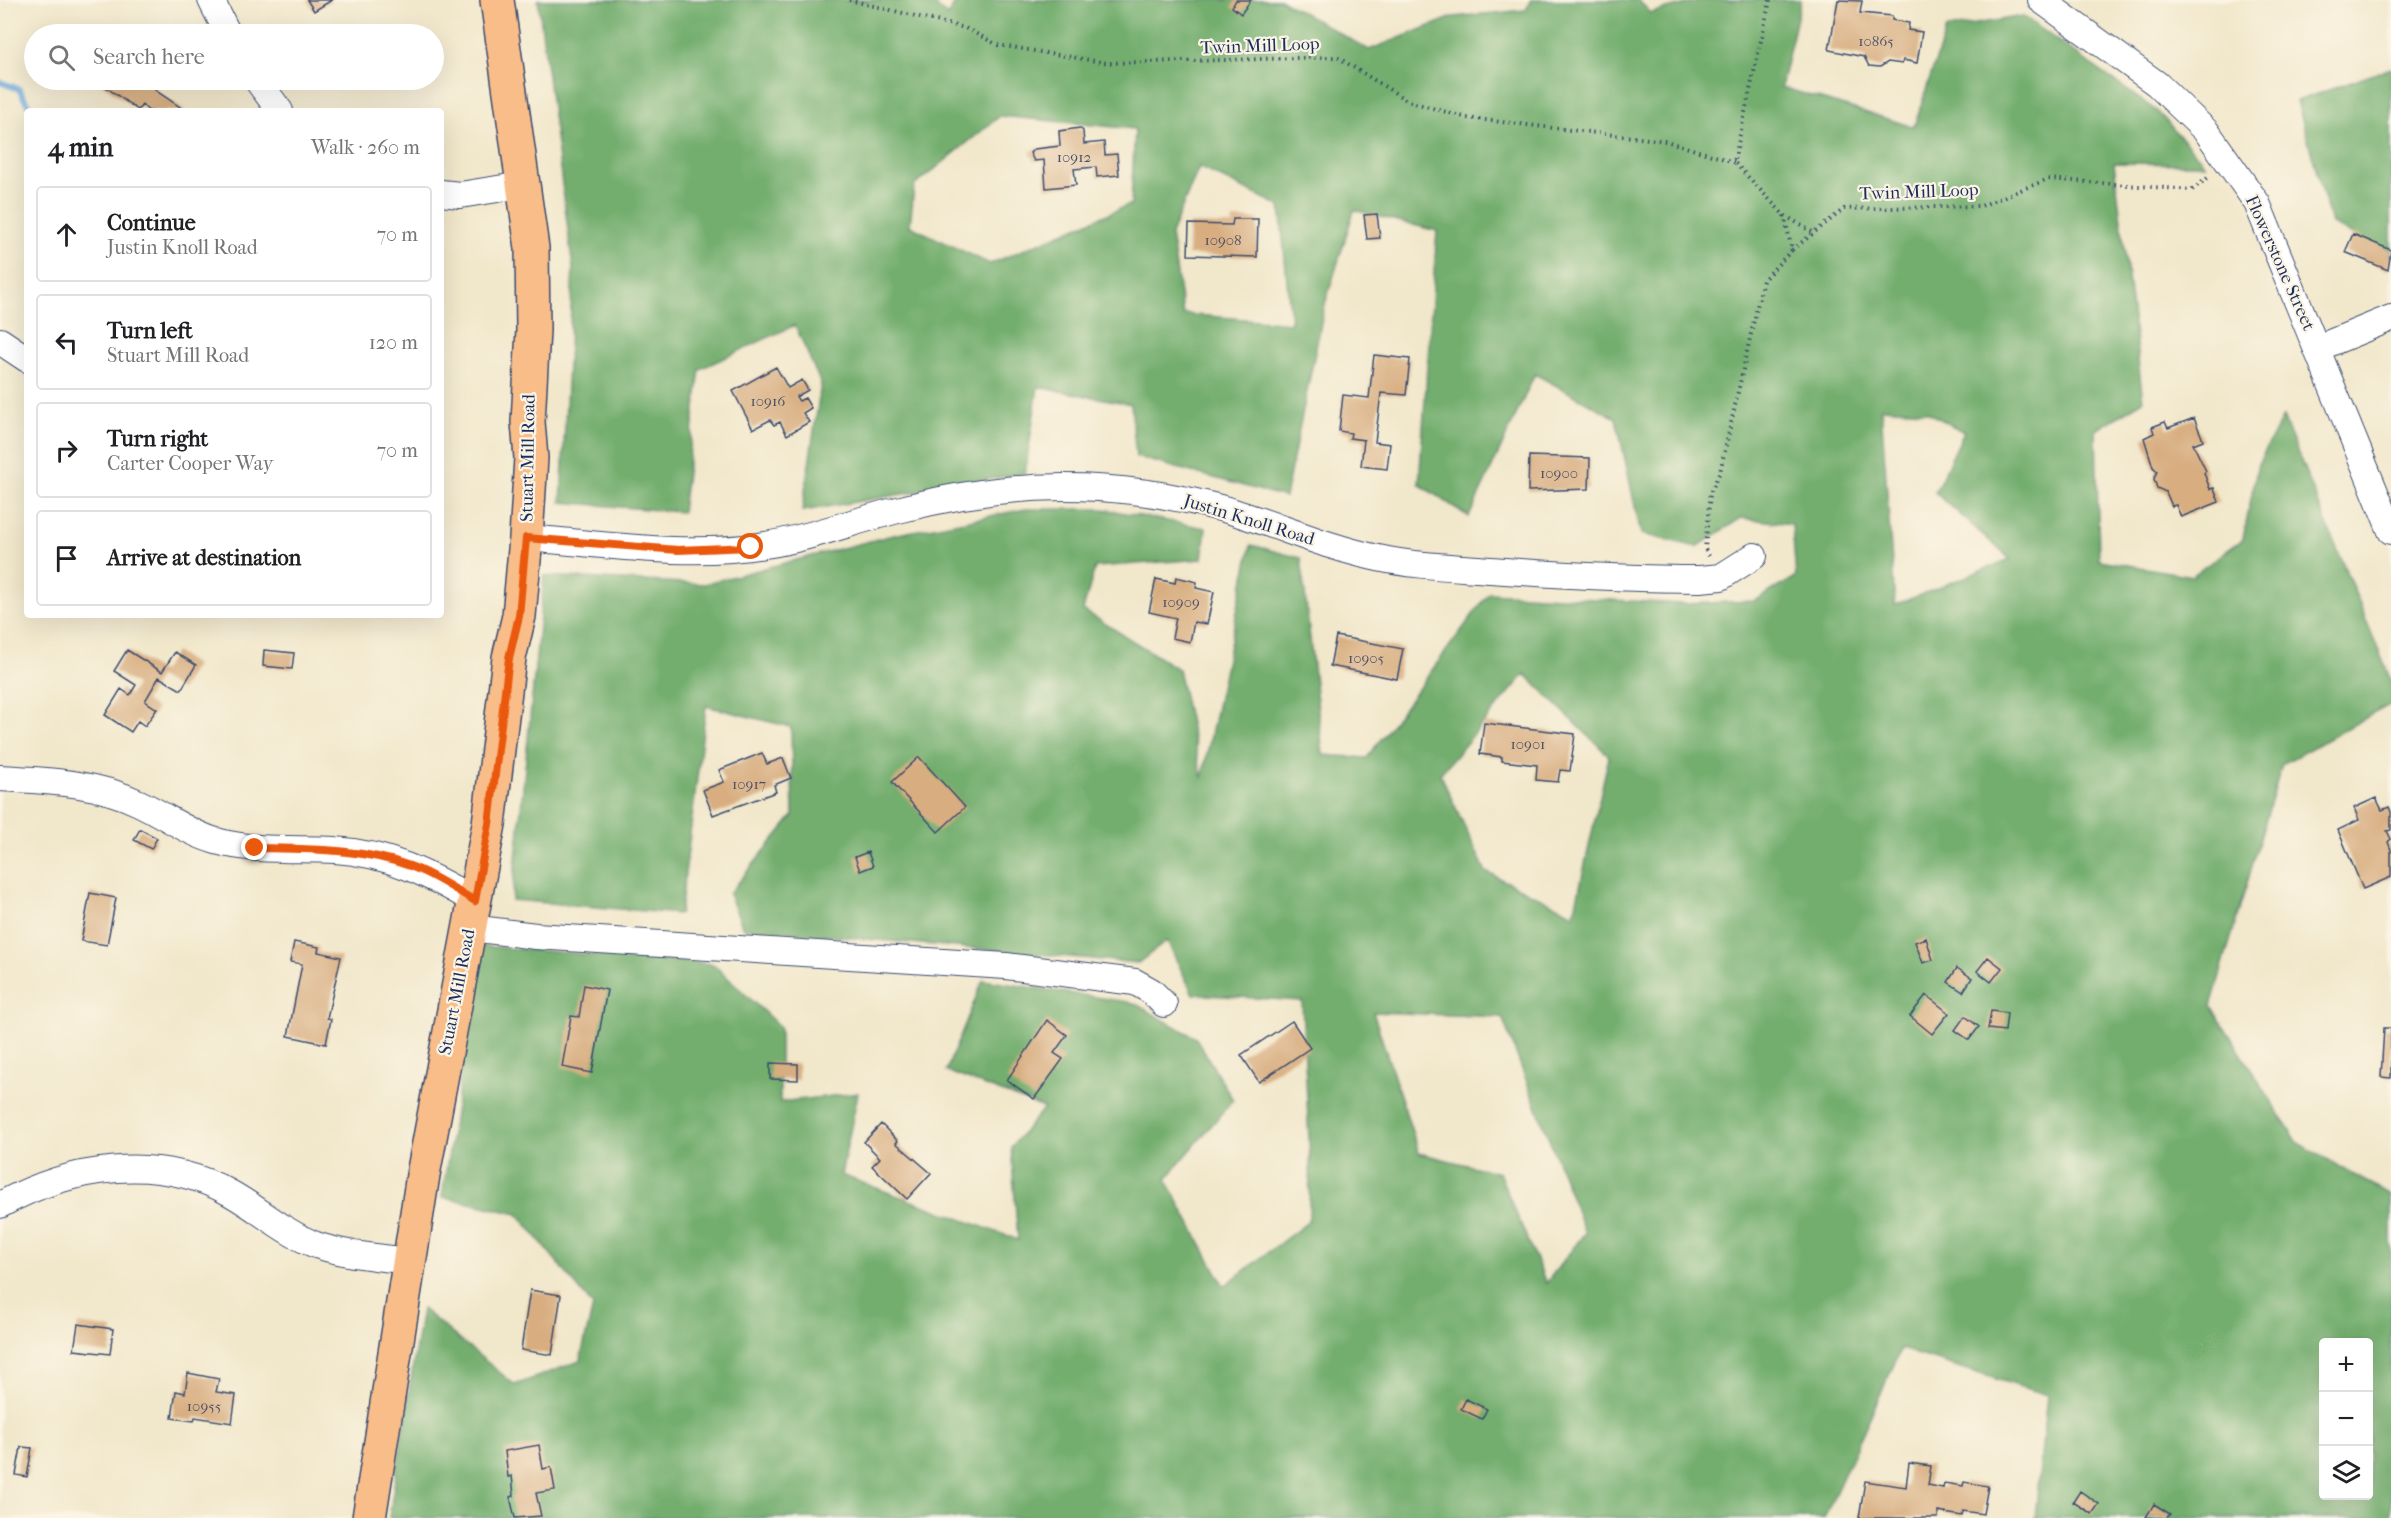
<!DOCTYPE html>
<meta charset="utf-8">
<style>
:root{--surface:#fff;--page:#f6f6f6;--text:#202124;--muted:#757577;--line:#e0e0e0}
body{margin:0;font-family:"IM FELL French Canon",serif;background:var(--page);color:var(--text)}
.controls{position:absolute;right:18px;bottom:18px;display:grid;overflow:hidden;border-radius:6px;box-shadow:0 6px 24px #0002}
.controls button{width:54px;height:54px;display:grid;place-items:center;padding:0;border:0;border-bottom:2px solid var(--line);background:var(--surface);color:var(--text);font:30px sans-serif}
.stop{position:absolute;width:18px;height:18px;margin:-14px;border:4px solid #ea580c;border-radius:50%;background:#fff}
.stop.end{background:#ea580c;border-color:#fff;box-shadow:0 2px 6px #0008}
.list{margin:0;padding:0;list-style:none}
h2{display:flex;justify-content:space-between;align-items:center;height:78px;margin:0;padding:0 24px;font-size:26px}
h2 small{font-size:20px;font-weight:400;color:var(--muted)}
.list li{display:grid;grid-template-columns:39px 1fr auto;gap:18px;align-items:center;box-sizing:border-box;height:96px;margin:0 12px 12px;padding:0 12px;border:2px solid var(--line);border-radius:6px}
.list b{display:block;font-size:22px;white-space:nowrap}
.list p{margin:0;font-size:20px;white-space:nowrap;color:var(--muted)}
.list em{font-size:20px;font-style:normal;color:var(--muted)}
.icon{flex:none;width:33px;height:33px;fill:none;stroke:currentColor;stroke-width:2;stroke-linecap:round;stroke-linejoin:round}
.map{position:relative;flex:none;width:2391px;height:1518px;overflow:hidden}
.search{position:absolute;background:var(--surface);box-shadow:0 6px 24px #0002;left:24px;top:24px;width:420px;height:66px;display:flex;align-items:center;gap:15px;box-sizing:border-box;padding:0 21px;border-radius:33px;color:var(--muted);font-size:22px}
.panel{position:absolute;background:var(--surface);box-shadow:0 6px 24px #0002;left:24px;top:108px;width:420px;height:510px;border-radius:6px}
.map>svg:first-child{display:block}
.forest{fill:#73ae6e;stroke:#476e66;stroke-width:1.5;fill-rule:evenodd}
.lines{fill:none;stroke-linecap:round;stroke-linejoin:round}
.stream{stroke:#69a7db;stroke-width:6}
.building{fill:#d8ae81}
.minor-casing{stroke:#3b4b6e;stroke-width:28}
.major-casing{stroke:#3b4b6e;stroke-width:36}
.path{stroke:#3b4b6e;stroke-width:4;stroke-dasharray:1.5 4.5;stroke-linecap:butt}
.minor{stroke:#fff;stroke-width:26}
.major{stroke:#f8bd89;stroke-width:33}
.route{stroke:#ea580c;stroke-width:8}
.labels{text-anchor:middle;dominant-baseline:central;stroke-width:4.5;stroke-linejoin:round;paint-order:stroke}
.number-label{font-size:15px;fill:#4a4f67}
.street-label{font-size:18px;fill:#1b2f5e;stroke:#fcf5e5}
</style>
<div class="map">
<svg width="2391" height="1518" viewBox="0 0 2391 1518">
<rect width="100%" height="100%" fill="#fcf5e5"/>
<filter id="ink" filterUnits="userSpaceOnUse"><feTurbulence type="fractalNoise" baseFrequency=".0167" numOctaves="2"/><feDisplacementMap in="SourceGraphic" scale="12" xChannelSelector="R" yChannelSelector="G"/><feConvolveMatrix kernelMatrix="1 2 1 2 8 2 1 2 1" color-interpolation-filters="sRGB"/></filter>
<filter id="wash" filterUnits="userSpaceOnUse"><feTurbulence type="fractalNoise" baseFrequency=".008" numOctaves="4" result="noise"/><feDisplacementMap in="SourceGraphic" scale="24" xChannelSelector="R" yChannelSelector="G"/><feGaussianBlur stdDeviation="1.35" result="paint"/><feColorMatrix in="noise" values="0 0 0 0 0 0 0 0 0 0 0 0 0 0 0 0 0 1.4 0 .05"/><feComposite in="paint" operator="in"/></filter>
<g filter="url(#wash)">
<rect width="100%" height="100%" fill="#f1e7cb"/>
<path class="forest" d="M538,0h392l17,16 10,-16h324l88,50 84,-33 73,-7 5,-10h107l13,13 51,-13h99l-20,87 133,40 32,-98 77,-13 135,96 47,52 -91,-1 29,238 -47,29 3,130 93,16 51,-37 15,-75 25,-47 108,264v23l-109,60 -71,242 87,137 93,53v322h-356l12,-123 -146,-46 -77,169h-1435l33,-209 93,76 65,-24 13,-55 -75,-92 -76,-17 39,-251 232,18 67,63v75l78,-9 -17,82 177,65 -7,-93 33,-39 -98,-37 37,-91 151,23 62,35 37,62 -67,79 58,107 85,-65 1,-61 -8,-159 -109,-7 -26,-53 -29,22 -395,-35 -14,-34 64,-78 -2,-89 -85,-21 -26,208 -168,-14 32,-324 160,8 189,-49 133,-26h77l103,19 -4,31 -107,8 -12,43 95,59 24,109 49,-233 50,13 22,197 44,3 122,-165 195,11 70,-3 42,-24 -4,-53 -51,-6 -44,29 -56,-13 -25,-116 -81,-44 -66,143 -50,-33 18,-253 -83,-21 -29,94 -40,193 -149,-40 -5,-53 -93,-17 -13,86 -223,38 19,-127 -26,-59 -95,44 -18,143 -121,-10 12,-234zM1000,116l135,13 -4,75 -141,60 -80,-38 4,-40zM1199,167l81,39 11,117 -108,-9 -12,-80zM1881,408l45,3 38,21 -29,60 75,67 -115,46zM1525,674l84,82 -35,158 -88,-42 -46,-98zM1373,1012l129,5 83,216 -39,50 -47,-110 -80,-20zM2324,1342h44v154h-44z
M2391,68v188l-60,-33 -34,-122z"/>
<g class="lines">
<path class="stream" d="M0,82l19,7 13,22"/>
</g>
<g id="blocks">
<path class="building" d="M307,0h25l-18,11z
M1236,0h15l-10,14 -9,-7z
M1838,0l24,1 -2,12 32,3v4l17,3 -1,7 14,2 -5,31 -14,-3 -1,4 -14,-2 -8,5 -11,-1 -5,-9 -35,-7z
M96,80h53l9,6 -3,4 31,21h-37l-7,-6 -4,5z
M1080,128l3,3 1,13 20,-2 1,13 12,-1 2,21 -22,2 -1,-10 -22,2 2,16 -30,3 -2,-28 -10,1 -4,-8 4,-4 26,-3 -1,-15z
M1377,214l3,24 -13,1 -3,-24z
M1233,219h25l-1,38 -69,-2 1,-31 43,1z
M2353,234l38,16 -3,20 -43,-18z
M1374,355l36,4 -4,36 -25,-2 -6,49 15,2 -3,25 -26,-3 3,-26 -14,-2 1,-5 -12,-2 4,-36 26,3z
M776,367l12,21 14,-8 6,10 -12,7 3,4 6,-3 6,10 -8,5 6,9 -22,13 -7,-13 -6,3 -4,-5 -17,9 -20,-38z
M2194,418l9,22 -10,4 13,27 -2,2 6,16 4,-1 5,14 -38,15 -5,-12 -4,1 -6,-14 -9,-4 -3,-9 3,-8 -4,-4 -9,-29 10,-5 -2,-6 13,-5 3,6z
M1529,456l61,2 -1,31 -61,2z
M1176,577l21,5 -1,6 18,4 -7,32 -13,-2 -4,20 -18,-4 4,-20 -27,-6 7,-33 19,4z
M1336,636l67,13 -6,30 -67,-13z
M127,650l35,22 13,-20 21,13 -15,25 -22,-13 -14,24 12,8 -12,17 -7,-5 -7,11 -26,-17 16,-26 9,6 6,-10 -22,-14z
M264,650l30,3 -2,16 -29,-3z
M1484,723l91,11 -5,37 -10,-1 -2,12 -22,-2 1,-15 -35,-4v-4l-22,-3z
M762,753l5,11 16,-6 8,20 -17,7 2,7 -63,23 -10,-25 21,-8 -5,-12z
M919,757l46,50 -27,25 -46,-50z
M2376,798l6,12 7,-3 2,5v18l-4,1 4,8 -3,3 3,8v27l-28,12 -25,-59 21,-10 -5,-12z
M140,829l17,9 -6,11 -17,-9z
M868,852l5,14 -13,5 -5,-14z
M90,893l26,5 -9,47 -26,-4z
M1926,938l7,22 -10,3 -8,-21z
M294,942l25,5 -1,5 23,5 -14,61 4,1 -5,25 -38,-8 14,-72 -12,-2z
M1988,957l14,11 -11,14 -14,-11z
M1957,968l15,10 -9,14 -15,-10z
M584,985l23,5 -15,83 -30,-6 9,-51 8,1z
M1926,995l23,18 -17,21 -22,-18z
M1991,1011l16,2 -2,18 -17,-2z
M1965,1016l14,11 -10,13 -14,-10z
M1047,1020l20,15 -13,18 9,6 -29,40 -27,-19z
M1292,1021l18,27 -51,34 -18,-27z
M2384,1028h7v50l-10,-1z
M770,1063l28,1v16l-28,-1z
M881,1124l17,17 -2,2 35,30 -24,26 -35,-33 8,-8 -16,-16z
M530,1290l31,5 -9,60 -31,-5z
M78,1324l35,5 -3,25 -36,-4z
M188,1373l31,6 -3,13 20,3 -4,28 -37,-6 -1,4 -22,-3 4,-27 9,2z
M1466,1399l21,10 -5,10 -21,-10z
M539,1445l4,24 8,-2 4,23 -19,3 5,23 -26,2 -5,-21 4,-1 -2,-20 -4,1 -3,-26z
M21,1447l11,1 -5,29 -11,-2z
M1909,1463l22,3 -3,19 15,3 1,-5 19,3 1,-4 24,4 -5,28 -20,-3 -1,5 -24,-4v6h-79l6,-37 41,6z
M2080,1491l19,13 -7,10 -19,-12z
M2154,1504l16,10 -3,4 -21,-1z"/>
</g>
</g>
<g filter="url(#ink)">
<use href="#blocks" fill-opacity="0" stroke="#3b4b6e" stroke-width="1.5"/>
<g class="lines">
<defs>
<path id="minor" d="M211,0l17,34
M2041,0l116,84 50,48 50,71 134,328
M257,80l23,31
M441,193l19,2 62,-10
M0,341l27,18
M2318,348l73,-30
M526,538c79,6 160,20 239,7 46,-7 88,-24 133,-35 53,-14 111,-23 166,-23 53,0 109,8 160,22 51,15 101,38 154,49 37,8 75,9 113,12 70,5 139,9 209,9l21,-2 33,-21
M0,778c47,3 96,4 139,25 26,12 49,30 77,38 39,11 80,7 119,9 52,3 96,25 140,51
M470,928l66,8 470,30 129,16 16,9 13,13
M0,1205c70,-39 158,-52 230,-12 29,16 55,40 86,52 30,10 62,12 94,16"/>
<path id="major" d="M369,1518l54,-343 66,-351 20,-166 10,-42 7,-78 5,-80 -3,-36 5,-92 -1,-82 -35,-248"/>
</defs>
<use href="#minor" class="minor-casing"/>
<use href="#major" class="major-casing"/>
<path class="path" d="M849,0l116,28 33,17 110,18 229,-6 71,44 59,17 199,23 68,21
M1770,0l-36,162 50,53 30,18
M1792,250l52,-41 137,-3 67,-27 144,11 18,-14
M1709,556l-4,-7 5,-56 10,-21 43,-192 29,-30 -8,-35"/>
<use href="#minor" class="minor"/>
<use href="#major" class="major"/>
</g>
</g>
<g class="lines" filter="url(#ink)">
<path class="route" d="M255,848c52,1 105,0 155,18 23,8 44,23 65,35l14,-77 20,-166 10,-42 7,-78 152,12 73,-3"/>
</g>
<g class="labels">
<g class="number-label">
<text x="1876" y="41">10865</text>
<text x="1074" y="157">10912</text>
<text x="1223" y="240">10908</text>
<text x="768" y="401">10916</text>
<text x="1559" y="473">10900</text>
<text x="1181" y="602">10909</text>
<text x="1366" y="658">10905</text>
<text x="1528" y="744">10901</text>
<text x="749" y="784">10917</text>
<text x="204" y="1406">10955</text>
</g>
<g class="street-label">
<text transform="translate(1260 46) rotate(-2)">Twin Mill Loop</text>
<text transform="translate(1919 192) rotate(-2)">Twin Mill Loop</text>
<text transform="translate(2280 263) rotate(66)">Flowerstone Street</text>
<text transform="translate(528 458) rotate(-89)">Stuart Mill Road</text>
<text transform="translate(1249 520) rotate(17)">Justin Knoll Road</text>
<text transform="translate(457 992) rotate(-79)">Stuart Mill Road</text>
</g>
</g>
</svg>
<div class="controls">
<button>+</button>
<button>−</button>
<button><svg class="icon" aria-label="layers" viewBox="0 0 24 24"><path d="M12 4l9 5-9 5-9-5zM3 14l9 5 9-5"/></svg></button>
</div>
<div class="stop" style="left:751px;top:547px"></div>
<div class="stop end" style="left:255px;top:848px"></div>
<div class="search"><svg class="icon" aria-label="search" viewBox="0 0 24 24"><circle cx="10" cy="10" r="6"/><path d="M15 15l6 6"/></svg>Search here</div>
<section class="panel">
<h2>4 min<small>Walk · 260 m</small></h2>
<ul class="list">
<li><svg class="icon" aria-label="ahead" viewBox="0 0 24 24"><path d="M12 20V5M6 11l6-6 6 6"/></svg><div><b>Continue</b><p>Justin Knoll Road</p></div><em>70 m</em></li>
<li><svg class="icon" aria-label="left" viewBox="0 0 24 24"><path d="M17 20v-9H6M10 6l-5 5 5 5"/></svg><div><b>Turn left</b><p>Stuart Mill Road</p></div><em>120 m</em></li>
<li><svg class="icon" aria-label="right" viewBox="0 0 24 24"><path d="M7 20v-9h11M14 6l5 5-5 5"/></svg><div><b>Turn right</b><p>Carter Cooper Way</p></div><em>70 m</em></li>
<li><svg class="icon" aria-label="arrive" viewBox="0 0 24 24"><path d="M6 21V4h12l-3 4 3 4H6"/></svg><div><b>Arrive at destination</b></div></li>
</ul>
</section>
</div>
